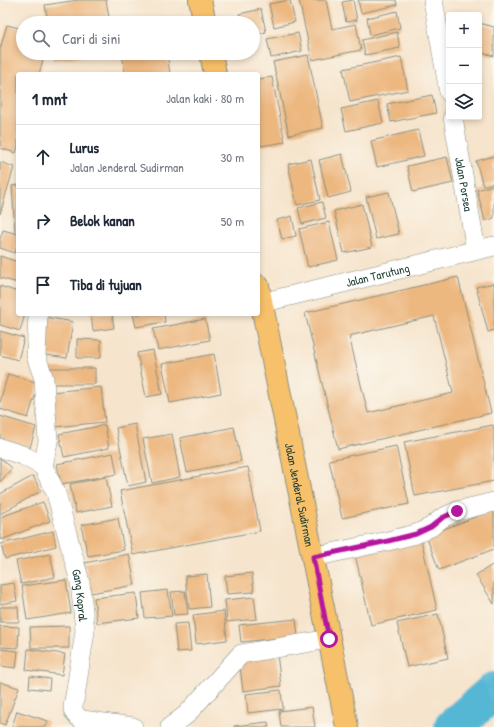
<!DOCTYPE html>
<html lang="id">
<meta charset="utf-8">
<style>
:root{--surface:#fff;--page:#f2f2f3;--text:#1f2937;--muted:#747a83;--line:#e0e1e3}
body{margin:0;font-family:"Patrick Hand",sans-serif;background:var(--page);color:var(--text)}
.controls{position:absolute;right:12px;top:12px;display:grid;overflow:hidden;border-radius:4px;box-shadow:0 2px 6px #0003}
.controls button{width:36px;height:36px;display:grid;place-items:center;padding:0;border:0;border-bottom:1px solid var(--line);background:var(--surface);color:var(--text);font:20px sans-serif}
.stop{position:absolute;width:12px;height:12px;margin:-9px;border:3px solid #b5179e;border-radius:50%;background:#fff}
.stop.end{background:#b5179e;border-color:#fff;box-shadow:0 1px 4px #0008}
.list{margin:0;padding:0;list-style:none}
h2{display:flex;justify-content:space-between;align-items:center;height:52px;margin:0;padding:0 16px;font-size:17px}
h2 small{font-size:13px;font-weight:400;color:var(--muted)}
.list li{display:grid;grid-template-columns:26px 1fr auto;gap:12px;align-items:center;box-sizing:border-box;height:64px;padding:0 16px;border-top:1px solid var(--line)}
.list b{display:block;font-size:15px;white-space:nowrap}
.list p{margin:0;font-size:13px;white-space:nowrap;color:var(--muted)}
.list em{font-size:13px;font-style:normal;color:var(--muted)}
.icon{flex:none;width:22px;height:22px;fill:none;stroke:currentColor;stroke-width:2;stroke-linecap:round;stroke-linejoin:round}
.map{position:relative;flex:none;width:494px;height:727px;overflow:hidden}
.search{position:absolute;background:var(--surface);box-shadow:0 2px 6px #0003;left:16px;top:16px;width:244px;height:44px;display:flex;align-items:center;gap:10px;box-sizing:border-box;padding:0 14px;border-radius:22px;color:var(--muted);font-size:15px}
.panel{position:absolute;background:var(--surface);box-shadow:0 2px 6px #0003;left:16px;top:72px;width:244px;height:244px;border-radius:4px}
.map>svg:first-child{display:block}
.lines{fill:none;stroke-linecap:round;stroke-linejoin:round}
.river{stroke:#56b7d5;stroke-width:38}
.building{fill:#edb780;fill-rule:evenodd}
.street-casing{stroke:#8a9080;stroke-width:20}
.primary-casing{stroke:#8a9080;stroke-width:24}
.street{stroke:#fff;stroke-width:19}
.primary{stroke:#f7c06b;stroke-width:22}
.route{stroke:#b5179e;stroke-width:5}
.labels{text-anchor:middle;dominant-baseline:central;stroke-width:3;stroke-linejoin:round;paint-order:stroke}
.street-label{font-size:12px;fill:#1f3d34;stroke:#fbf7ec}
</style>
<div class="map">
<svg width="494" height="727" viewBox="0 0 494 727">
<rect width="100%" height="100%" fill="#fbf7ec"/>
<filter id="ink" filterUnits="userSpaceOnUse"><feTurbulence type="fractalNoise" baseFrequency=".025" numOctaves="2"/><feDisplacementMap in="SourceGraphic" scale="8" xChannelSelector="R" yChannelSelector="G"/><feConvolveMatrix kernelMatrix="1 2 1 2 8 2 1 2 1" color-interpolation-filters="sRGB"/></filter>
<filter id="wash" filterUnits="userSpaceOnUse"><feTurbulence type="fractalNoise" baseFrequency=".012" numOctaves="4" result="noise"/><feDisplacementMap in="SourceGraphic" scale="16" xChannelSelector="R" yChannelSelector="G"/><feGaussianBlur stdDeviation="0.9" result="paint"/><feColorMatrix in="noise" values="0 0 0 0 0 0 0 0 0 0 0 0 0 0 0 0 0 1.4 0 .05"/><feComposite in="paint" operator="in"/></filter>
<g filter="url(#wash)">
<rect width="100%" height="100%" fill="#f6e4cc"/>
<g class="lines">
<path class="river" d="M453,727l41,-36"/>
</g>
<g id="blocks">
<path class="building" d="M78,0h28l4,23h-62l-3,-18z
M290,0l5,22 -21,5 -5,-23z
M299,0h27l6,29 24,-5 5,26 -49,10z
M353,0l4,20 -11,2 -4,-20z
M358,0h38l1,5 -36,8z
M261,9l5,23 -13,3v-12h-12l-2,-9z
M397,11l3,17 -30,7 -3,-17z
M162,18v5h-26v-1z
M479,23l15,4v29l-15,-4z
M7,25l16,4v24h22l-6,21h-21v72l-2,7 -16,-5v-99z
M397,32l3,16 -35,7 -3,-15z
M298,33l4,18 -31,7 -4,-19z
M53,53h43v1l-42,6z
M122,53h45l3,21h-45z
M308,55l15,73 -34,7 -16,-73z
M401,57l7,33 -58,12 -7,-33z
M272,77l13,65 -24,4 -3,-16v-51z
M432,95l4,18 -45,9 -4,-18z
M378,101l5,22 -37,8 -5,-22z
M418,130l6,26 -47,11 -6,-26z
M342,154l9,38 -23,6 -9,-38z
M494,156v27l-11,3 -7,-25z
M447,157l6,26 -40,9 -6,-26z
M311,159l9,41 -23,5 -9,-41z
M0,162l14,5 -14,47z
M18,185v46l-3,1 -3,-46z
M494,185v33l-9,3 -8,-31z
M389,192l10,42 -23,5 -10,-42z
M322,202l4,16 -24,6 -4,-16z
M362,204l10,43 -28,6 -10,-42z
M292,216l4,20 -14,3 -5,-19z
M329,222l9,38 -30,7 -9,-38z
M3,230l15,4v7l-3,12 -15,-5v-9z
M0,256l18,6v21l-18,-5z
M458,277l33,136 -153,36 -33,-136zM434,316l19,77 -85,20 -19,-77z
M494,283v47l-6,2 -12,-45z
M0,286l18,6v22h7l-5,17 -20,-6z
M91,314h21l2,14 -21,3z
M133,314h31l1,8 -29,5z
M45,317l28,5 -6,36 -27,-4z
M205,319l5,21 -52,10 -5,-21z
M0,331l24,7 -6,22 -18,-5z
M77,339l24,1v18h-24z
M153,350l9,44 -16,3 -9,-44z
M214,354l7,39 -51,10 -8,-39z
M47,368h48v16h-48z
M8,374l31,9 -11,35 -28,-9v-7z
M101,387l4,35 -50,5 -4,-35z
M0,416l36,11 -7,24 -29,-9z
M135,424l11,58 -18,4 -12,-58z
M105,425l4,23 -45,9 -5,-23z
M493,425l1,6v50l-79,15 -11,-54z
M234,427l7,34 -54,11 -7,-34z
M172,434l8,43 -28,6 -9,-44z
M396,446l13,58 -67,14 -13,-58z
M113,453l4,21 -56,10 -4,-20z
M0,458l12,10 -12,14z
M248,467l12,64 -127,24 -13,-64z
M33,476l8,15 -41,23v-20z
M106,477l6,29 -36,7 -6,-29z
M43,502l7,19 -49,19 -1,-3v-20z
M494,510v39l-55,21 -13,-34z
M118,518l6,32 -36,6 -7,-31z
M53,531l3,15 -51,13 -4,-15z
M421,539l16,71 -66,15 -16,-71z
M50,554l5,23 -34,7 -5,-23z
M129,554l6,31 -44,8 -6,-30z
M494,564v40l-18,-29z
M252,573l2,19 -27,2 -2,-18z
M207,574l3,33 -21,2 -4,-33z
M66,580l5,33 -44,7 -5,-34z
M14,583l3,18 -17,3v-19z
M168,590l4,26 -27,2 -3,-25z
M185,591l3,23 -14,1 -3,-23z
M136,593l3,25 -42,5 -3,-25z
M254,597l3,22 -30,3 -2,-22z
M0,607h18l1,15h-19z
M224,611l3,29 -31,4 -3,-29z
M438,614l10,44 -41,9 -10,-44z
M296,619l2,17 -57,6 -2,-17z
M188,623l3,28 -14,1 -3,-28z
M0,626l19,1 -1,21 -18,-1z
M69,626v22h-38l-1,-21z
M0,649l18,2 -2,17 -16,-2z
M28,649l37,5 -3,21 -36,-5z
M277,654l4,32 -38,5 -4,-32z
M30,676l20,3 -1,11 -20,-2z
M0,682l19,6 -14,37 -5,-2z
M281,690l2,19 -35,4 -2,-19z
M312,707l3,20h-34l-2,-16z
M17,711l31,10 -2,6h-34z
M268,722l1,5h-35v-1z"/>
</g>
</g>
<g filter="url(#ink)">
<use href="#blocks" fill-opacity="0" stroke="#8a9080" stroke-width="1"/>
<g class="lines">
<defs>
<g id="street">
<path d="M433,0l16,92"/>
<path id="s1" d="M453,117l23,133"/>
<path id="s2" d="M261,303l233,-57"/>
<path d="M38,314l-2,42 8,23 4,63 -5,24"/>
<path id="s3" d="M0,448l22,7 21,11 13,27 24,89 5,49 -10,65c-3,12 -4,17 7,24l51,7"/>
<path d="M313,557l75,-16 28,-7 15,-7 11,-9 15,-7 37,-9"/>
<path d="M170,727l16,-12 55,-61 88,-15"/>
</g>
<g id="primary">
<path d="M200,0l5,23"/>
<path d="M211,53l4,21"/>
<path id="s4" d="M258,286l89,441"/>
</g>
</defs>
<use href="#street" class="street-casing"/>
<use href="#primary" class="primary-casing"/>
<use href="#street" class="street"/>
<use href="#primary" class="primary"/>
</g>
</g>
<g class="lines" filter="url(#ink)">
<path class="route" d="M329,639l-16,-82 75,-16 28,-7 15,-7 11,-9 15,-7"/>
</g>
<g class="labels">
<g class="street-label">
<text stroke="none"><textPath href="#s1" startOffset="68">Jalan Porsea</textPath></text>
<text stroke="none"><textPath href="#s2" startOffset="120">Jalan Tarutung</textPath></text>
<text stroke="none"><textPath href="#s4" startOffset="213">Jalan Jenderal Sudirman</textPath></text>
<text stroke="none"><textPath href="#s3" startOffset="182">Gang Kopral</textPath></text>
</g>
</g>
</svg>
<div class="controls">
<button>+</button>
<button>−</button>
<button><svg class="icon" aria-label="layers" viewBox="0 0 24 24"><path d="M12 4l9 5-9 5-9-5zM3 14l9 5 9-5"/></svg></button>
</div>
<div class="stop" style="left:329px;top:639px"></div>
<div class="stop end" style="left:457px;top:511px"></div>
<div class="search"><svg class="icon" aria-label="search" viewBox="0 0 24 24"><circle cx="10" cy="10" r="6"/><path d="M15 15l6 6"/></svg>Cari di sini</div>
<section class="panel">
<h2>1 mnt<small>Jalan kaki · 80 m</small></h2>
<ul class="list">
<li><svg class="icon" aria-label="ahead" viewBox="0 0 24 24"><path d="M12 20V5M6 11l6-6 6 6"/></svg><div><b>Lurus</b><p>Jalan Jenderal Sudirman</p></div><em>30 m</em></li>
<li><svg class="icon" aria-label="right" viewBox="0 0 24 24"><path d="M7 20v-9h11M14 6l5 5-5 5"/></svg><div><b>Belok kanan</b></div><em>50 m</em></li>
<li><svg class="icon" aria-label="arrive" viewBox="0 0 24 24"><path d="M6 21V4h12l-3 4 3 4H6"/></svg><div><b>Tiba di tujuan</b></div></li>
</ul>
</section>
</div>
